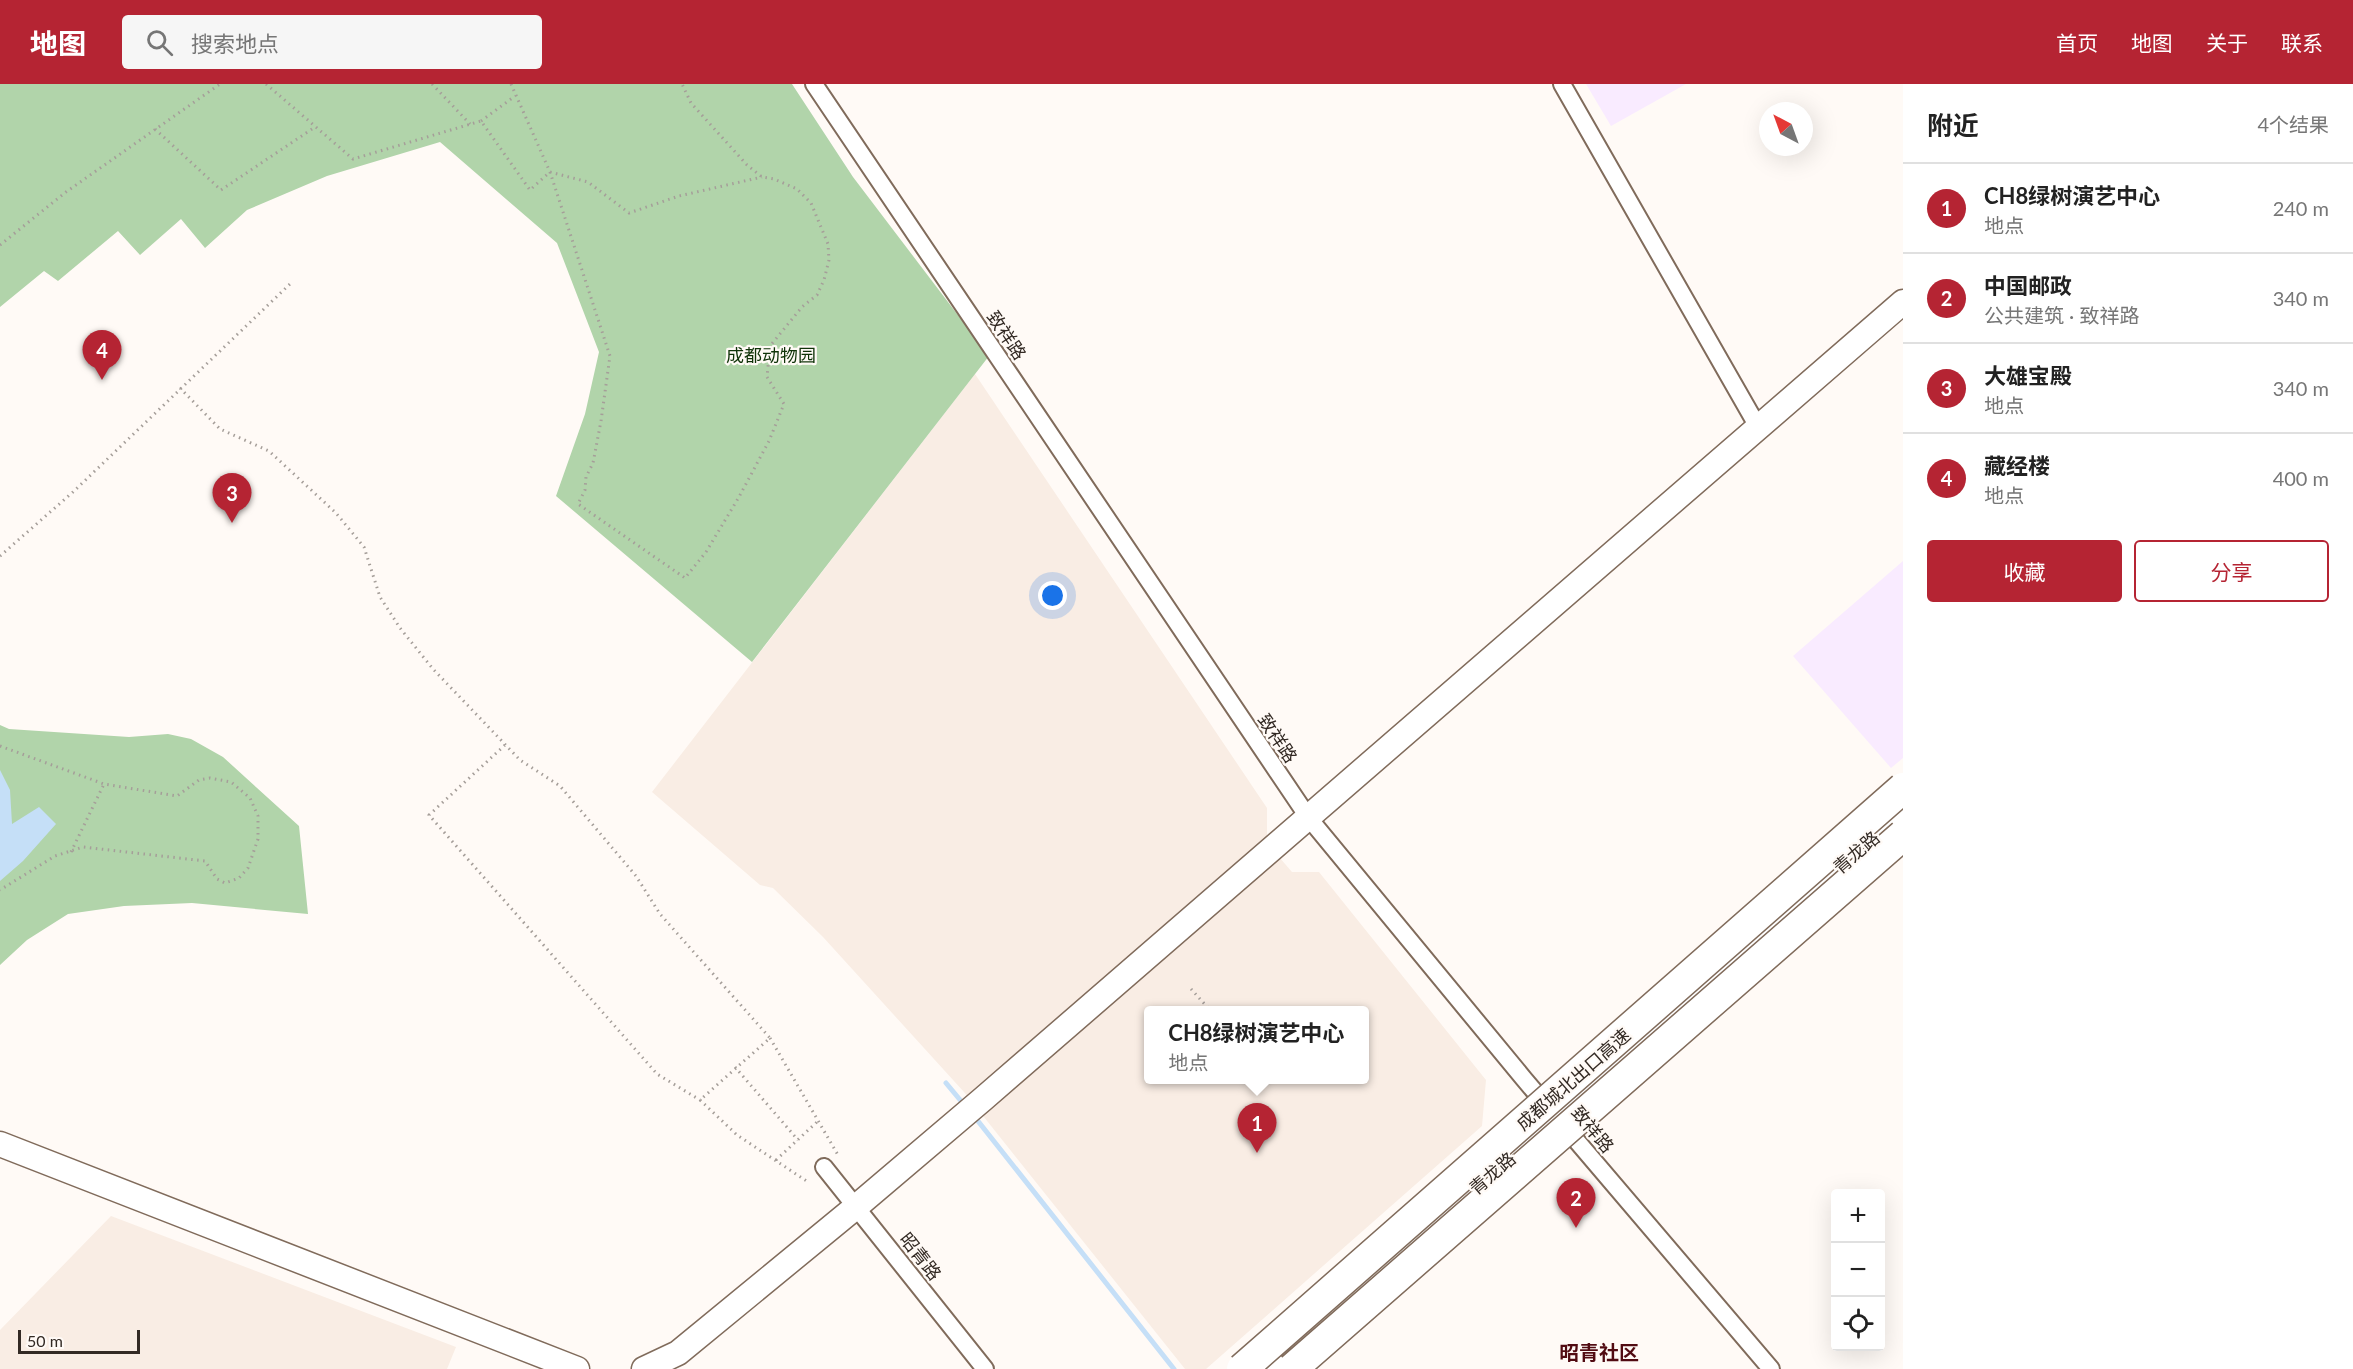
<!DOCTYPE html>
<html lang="zh">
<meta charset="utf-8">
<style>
:root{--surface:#fff;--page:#f6f6f6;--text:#222;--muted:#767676;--line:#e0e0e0;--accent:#b52433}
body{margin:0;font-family:Lato,"Noto Sans SC",sans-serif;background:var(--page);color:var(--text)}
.controls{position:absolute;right:18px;bottom:18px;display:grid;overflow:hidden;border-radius:6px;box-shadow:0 6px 24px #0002}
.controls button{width:54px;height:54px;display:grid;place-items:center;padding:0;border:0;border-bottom:2px solid var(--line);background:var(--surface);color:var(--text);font:30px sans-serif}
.compass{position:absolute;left:1759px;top:18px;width:54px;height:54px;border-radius:50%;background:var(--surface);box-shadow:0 6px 24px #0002;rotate:319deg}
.scale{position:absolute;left:18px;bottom:15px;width:122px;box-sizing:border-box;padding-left:6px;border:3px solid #332a24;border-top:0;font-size:16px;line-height:21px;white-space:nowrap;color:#332a24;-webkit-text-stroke:4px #fffaf6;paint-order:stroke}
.you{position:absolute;left:1053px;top:512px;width:21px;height:21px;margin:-15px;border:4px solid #fff;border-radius:50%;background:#1a73e8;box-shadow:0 0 0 9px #1a73e833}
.badge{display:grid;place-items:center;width:39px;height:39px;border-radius:50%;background:var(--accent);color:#fff;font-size:20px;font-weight:700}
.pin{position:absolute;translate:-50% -50px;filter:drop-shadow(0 2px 3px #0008)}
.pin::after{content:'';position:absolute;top:32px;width:21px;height:18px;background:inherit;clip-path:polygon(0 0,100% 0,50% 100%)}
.popup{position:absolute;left:1144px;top:922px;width:225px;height:78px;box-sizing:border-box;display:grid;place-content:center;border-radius:6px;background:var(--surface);filter:drop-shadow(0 2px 4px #0005);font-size:20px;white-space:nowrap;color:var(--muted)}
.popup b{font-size:22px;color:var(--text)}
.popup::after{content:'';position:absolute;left:50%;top:100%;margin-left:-12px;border:12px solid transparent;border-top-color:var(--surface)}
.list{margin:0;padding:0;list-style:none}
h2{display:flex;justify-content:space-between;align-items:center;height:78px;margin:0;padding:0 24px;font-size:26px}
h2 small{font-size:20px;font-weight:400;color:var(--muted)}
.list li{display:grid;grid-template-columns:39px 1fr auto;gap:18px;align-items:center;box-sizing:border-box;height:90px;padding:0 24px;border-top:2px solid var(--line)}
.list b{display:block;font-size:22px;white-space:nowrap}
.list p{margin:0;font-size:20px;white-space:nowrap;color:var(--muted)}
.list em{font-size:20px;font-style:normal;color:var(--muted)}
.actions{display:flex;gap:12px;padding:18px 24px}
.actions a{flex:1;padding:14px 0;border:2px solid var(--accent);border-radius:6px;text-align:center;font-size:21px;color:var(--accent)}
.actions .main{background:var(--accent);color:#fff}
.icon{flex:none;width:33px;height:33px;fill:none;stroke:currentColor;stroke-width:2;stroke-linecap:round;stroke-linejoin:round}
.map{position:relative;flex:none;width:1903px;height:1285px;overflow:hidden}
header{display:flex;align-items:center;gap:36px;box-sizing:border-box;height:84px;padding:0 30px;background:var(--accent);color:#fff}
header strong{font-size:28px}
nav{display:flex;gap:33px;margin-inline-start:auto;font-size:21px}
.search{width:420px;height:54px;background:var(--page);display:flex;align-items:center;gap:15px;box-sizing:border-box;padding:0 21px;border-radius:6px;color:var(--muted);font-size:22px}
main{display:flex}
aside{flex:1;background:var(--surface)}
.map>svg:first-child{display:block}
.built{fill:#f9ede4;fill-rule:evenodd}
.education{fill:#f9ebff}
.green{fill:#b1d4aa}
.water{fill:#c5dff7}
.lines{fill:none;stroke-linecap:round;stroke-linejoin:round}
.stream{stroke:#c5dff7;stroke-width:5}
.street-casing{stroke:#806b5b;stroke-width:20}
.secondary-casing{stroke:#806b5b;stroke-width:27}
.path{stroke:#a59e99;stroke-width:3;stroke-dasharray:1.5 4.5;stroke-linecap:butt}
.street{stroke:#fff;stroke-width:16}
.secondary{stroke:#fff;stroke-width:24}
.highway-bridge-casing{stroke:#806b5b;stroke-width:33;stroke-linecap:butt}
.highway-bridge{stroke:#fff;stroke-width:30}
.labels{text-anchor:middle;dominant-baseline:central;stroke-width:4.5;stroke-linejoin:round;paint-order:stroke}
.street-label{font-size:18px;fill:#332a24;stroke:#fffaf6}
.park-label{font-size:18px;fill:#0f3308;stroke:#fffaf6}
.neighbourhood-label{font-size:20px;font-weight:bold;fill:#510b12;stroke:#fffaf6}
</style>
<header>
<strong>地图</strong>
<div class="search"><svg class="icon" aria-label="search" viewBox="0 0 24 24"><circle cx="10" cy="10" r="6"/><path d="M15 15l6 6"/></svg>搜索地点</div>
<nav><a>首页</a><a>地图</a><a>关于</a><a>联系</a></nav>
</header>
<main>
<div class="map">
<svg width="1903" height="1285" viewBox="0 0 1903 1285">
<rect width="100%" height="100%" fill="#fffaf6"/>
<path class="built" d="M975,290l292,434v35l25,29h27l167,208 -4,46 -276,243h-21l-221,-277 -141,-155 -50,-49 -13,-3 -108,-93zM1149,926h216v70h-216z
M111,1132l345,131 -9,22h-447v-39z"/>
<path class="education" d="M1586,0h100l-75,42z
M1903,477v197l-12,10 -98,-112z"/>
<path class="green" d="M0,0h792l61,93 136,179 -237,306 -196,-166 29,-82 14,-62 -42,-109 -117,-101 -113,34 -80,34 -42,38 -24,-29 -41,36 -22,-24 -60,50 -14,-10 -44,36z
M0,641l9,4 120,8 39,-3 23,5 32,18 76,69 9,88 -116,-11 -68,3 -56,8 -41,26 -27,25z"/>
<path class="water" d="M0,686l10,20 2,34 27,-17 17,17 -33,37 -23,20z"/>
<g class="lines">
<path class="stream" d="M946,999l20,24
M974,1032l200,253"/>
<defs>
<path id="street" d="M814,0l494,733 216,262 247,290
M1562,0l196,343
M824,1083l161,202"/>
<path id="secondary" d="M0,1060l577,225
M644,1285l34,-16 179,-147 126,-107 920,-797
M1269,1285l634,-559"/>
</defs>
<use href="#street" class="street-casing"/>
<use href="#secondary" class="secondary-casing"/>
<path class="path" d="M266,0l87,75 128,-38 49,69 20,-18 38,10 41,31 50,-17 83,-19
M432,0l38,40
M511,0l39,88 60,184 -9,65 -8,42 -7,14 -1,13 -7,14 107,74 21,-26 33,-55 30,-56 15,-37 -17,-27 3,-31 32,-39 15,-12 7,-15 5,-20 -1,-16 -17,-41 -14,-14 -23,-10 -12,-2 -15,-12 -56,-62 -9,-19
M481,37l34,-25
M155,45l66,61 94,-63
M0,161l66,-53 154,-108
M180,304l40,41 49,22 67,62 28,34 16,50 20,31 33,41 87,91 40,26 76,90 24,38 110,124 -70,62 37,35 71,47
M0,472l73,-64 218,-209
M505,661l-76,70 228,259 43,26
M0,662l104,38 73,12 22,-16 11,-2 21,4 19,16 8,18v23l-10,29 -9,10 -14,5 -8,-4 -12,-18 -122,-14 -28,9 -55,34
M71,768l33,-68
M1191,905l19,21
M770,954l68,117
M735,983l63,73
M776,1076l42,-39"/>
<use href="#street" class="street"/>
<use href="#secondary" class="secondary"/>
<defs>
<path id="highway-bridge" d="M1242,1285l661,-581
M1292,1285l611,-534"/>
</defs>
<use href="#highway-bridge" class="highway-bridge-casing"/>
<use href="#highway-bridge" class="highway-bridge"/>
</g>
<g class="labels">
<g class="street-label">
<text transform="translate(1007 251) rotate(56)">致祥路</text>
<text transform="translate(1278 654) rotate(56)">致祥路</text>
<text transform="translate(1856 768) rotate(-41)">青龙路</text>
<text transform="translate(1573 995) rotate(-41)">成都城北出口高速</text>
<text transform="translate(1593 1045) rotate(50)">致祥路</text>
<text transform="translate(1492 1089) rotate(-41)">青龙路</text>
<text transform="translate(921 1172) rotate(52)">昭青路</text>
</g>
<g class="park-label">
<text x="771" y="271">成都动物园</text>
</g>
<g class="neighbourhood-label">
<text x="1599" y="1268">昭青社区</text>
</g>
</g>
</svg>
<div class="controls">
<button>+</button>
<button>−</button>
<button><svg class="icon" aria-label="locate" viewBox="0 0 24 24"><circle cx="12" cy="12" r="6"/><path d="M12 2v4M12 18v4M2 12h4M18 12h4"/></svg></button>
</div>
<svg class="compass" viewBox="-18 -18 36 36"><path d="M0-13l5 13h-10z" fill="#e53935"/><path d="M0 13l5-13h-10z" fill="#767676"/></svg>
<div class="scale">50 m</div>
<div class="you"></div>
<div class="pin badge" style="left:1257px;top:1069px">1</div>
<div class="popup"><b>CH8绿树演艺中心</b>地点</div>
<div class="pin badge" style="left:1576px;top:1144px">2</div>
<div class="pin badge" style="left:232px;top:439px">3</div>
<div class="pin badge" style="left:102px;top:296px">4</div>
</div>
<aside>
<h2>附近<small>4个结果</small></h2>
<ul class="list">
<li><span class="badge">1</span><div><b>CH8绿树演艺中心</b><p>地点</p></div><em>240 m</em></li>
<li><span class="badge">2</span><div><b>中国邮政</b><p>公共建筑 · 致祥路</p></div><em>340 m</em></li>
<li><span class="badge">3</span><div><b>大雄宝殿</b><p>地点</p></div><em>340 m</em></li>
<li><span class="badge">4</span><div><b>藏经楼</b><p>地点</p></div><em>400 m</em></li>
</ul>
<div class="actions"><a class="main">收藏</a><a>分享</a></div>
</aside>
</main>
